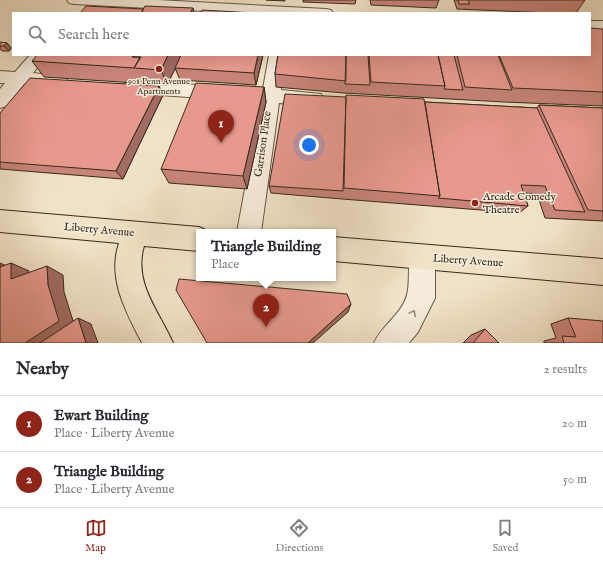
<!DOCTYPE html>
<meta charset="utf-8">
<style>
:root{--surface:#fff;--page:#f2f2f3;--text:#2b2b33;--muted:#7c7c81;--line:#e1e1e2;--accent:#8f2418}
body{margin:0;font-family:"IM FELL English",serif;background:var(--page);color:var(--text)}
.you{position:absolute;left:309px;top:145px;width:14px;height:14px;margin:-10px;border:3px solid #fff;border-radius:50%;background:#1a73e8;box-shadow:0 0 0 6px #1a73e833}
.badge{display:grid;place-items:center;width:26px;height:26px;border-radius:50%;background:var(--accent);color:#fff;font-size:13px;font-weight:700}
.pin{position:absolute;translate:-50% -33px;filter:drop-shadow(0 1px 2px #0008)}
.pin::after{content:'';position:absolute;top:21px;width:14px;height:12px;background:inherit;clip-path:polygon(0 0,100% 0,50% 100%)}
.popup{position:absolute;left:196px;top:229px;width:140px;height:52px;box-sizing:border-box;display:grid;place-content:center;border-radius:0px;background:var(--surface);filter:drop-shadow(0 1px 3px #0005);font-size:13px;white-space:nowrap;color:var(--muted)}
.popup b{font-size:15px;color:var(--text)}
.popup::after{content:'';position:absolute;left:50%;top:100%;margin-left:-8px;border:8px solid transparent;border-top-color:var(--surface)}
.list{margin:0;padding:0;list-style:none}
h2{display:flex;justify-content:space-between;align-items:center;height:52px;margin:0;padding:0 16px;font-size:17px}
h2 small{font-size:13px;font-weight:400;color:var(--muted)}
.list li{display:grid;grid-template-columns:26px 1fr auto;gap:12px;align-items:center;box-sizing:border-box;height:56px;padding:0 16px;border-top:1px solid var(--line)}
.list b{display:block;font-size:15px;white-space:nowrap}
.list p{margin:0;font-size:13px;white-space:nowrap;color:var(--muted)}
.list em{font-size:13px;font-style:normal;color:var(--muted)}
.icon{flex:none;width:22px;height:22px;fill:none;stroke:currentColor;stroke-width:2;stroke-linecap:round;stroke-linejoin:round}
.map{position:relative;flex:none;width:603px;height:343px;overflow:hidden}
.search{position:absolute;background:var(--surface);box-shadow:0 4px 16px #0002;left:12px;right:12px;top:12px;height:44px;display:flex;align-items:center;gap:10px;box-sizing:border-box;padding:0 14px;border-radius:0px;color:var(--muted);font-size:15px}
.sheet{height:164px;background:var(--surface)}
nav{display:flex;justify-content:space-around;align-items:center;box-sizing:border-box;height:56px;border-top:1px solid var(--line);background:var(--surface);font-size:11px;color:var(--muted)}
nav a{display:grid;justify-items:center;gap:2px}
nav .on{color:var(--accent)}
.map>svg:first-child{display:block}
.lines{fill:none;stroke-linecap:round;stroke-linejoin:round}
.minor-casing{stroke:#665946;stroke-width:2}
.major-casing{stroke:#372b1b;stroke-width:2}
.minor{fill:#f6ecdb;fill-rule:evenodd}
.major{fill:#f1e2c7;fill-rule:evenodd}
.wall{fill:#c8847a;stroke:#372b1b}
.shaded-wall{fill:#a26b63;stroke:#372b1b}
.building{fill:#e8998e;stroke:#372b1b}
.oneway{stroke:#968c7b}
.poi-dot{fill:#8f2418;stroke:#f6ecdb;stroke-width:1.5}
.labels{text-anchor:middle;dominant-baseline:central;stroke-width:3;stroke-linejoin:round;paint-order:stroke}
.far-poi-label{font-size:9px;fill:#372b1b;stroke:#f6ecdb}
.street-label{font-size:11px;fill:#372b1b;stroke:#f6ecdb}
.poi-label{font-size:11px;fill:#372b1b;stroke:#f6ecdb;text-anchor:start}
</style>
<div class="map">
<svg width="603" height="343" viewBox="0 0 603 343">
<rect width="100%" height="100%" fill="#f1e2c7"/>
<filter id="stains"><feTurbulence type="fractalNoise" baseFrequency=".005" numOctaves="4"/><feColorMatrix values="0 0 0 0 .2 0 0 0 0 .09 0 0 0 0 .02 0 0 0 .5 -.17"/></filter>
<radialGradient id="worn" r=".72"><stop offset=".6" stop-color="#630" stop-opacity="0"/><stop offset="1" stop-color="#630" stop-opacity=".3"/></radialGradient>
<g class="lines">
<defs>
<path id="minor" d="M67,0h90l169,9 5,1 2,3h-91l-168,-9 -5,-1z
M590,21h13v10h-13z
M30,55h17l-14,18 32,4 3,4 -3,4 -6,2 -35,-3 -17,22 -7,2v-19l5,-6h-5v-12l15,1z
M269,55h16l-4,35 40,4 2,5 -2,5 -7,1 -35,-2 -18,129h-24l24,-130 -130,-9 -6,-2 -3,-4 3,-4 6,-2 132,8z
M422,245l9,4 4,9v40l-17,34 -9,11h-35c8,-18 28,-29 33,-48 4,-15 -1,-31 6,-46z"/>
<path id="major" d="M0,210l199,17 9,4v1h-9v19l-55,-5c-11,37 15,65 29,97h-31c-16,-31 -35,-65 -23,-100l-119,-11z
M333,237l270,22v26l-270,-24z"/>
</defs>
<use href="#minor" class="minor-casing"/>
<use href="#major" class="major-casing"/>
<use href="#minor" class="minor"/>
<use href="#major" class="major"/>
</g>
<path class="wall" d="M266,0h19v1z
M303,0h53l-1,4 -52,-2z
M370,0h69l-3,8 -65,-3z
M454,0h131l-9,13h-26l-93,-4z
M603,29v77l-99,-4 -160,-9 -68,-6 -1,-13 3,-19h312z
M0,43h7l4,5 -2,3h-7l-2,-2z
M263,55l-7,30 -76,-5 -5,-12 3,-6 -11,23 -123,-8 -12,-16z
M159,86l4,9 -40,84 -123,-10v-56z
M264,87l2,15 -19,87 -78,-6 -8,-14z
M425,102l112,6 2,-3 64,3v113l-58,-3 -8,-24 -13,-1 4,13 -9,7 -177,-14 -71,-6 -2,-7z
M568,318l35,25h-59v-2l12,-3 -5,-14z
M485,329l14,14h-36l8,-8z"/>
<path class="shaded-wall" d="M193,8l1,5h-4z
M7,43l4,5 -2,3 -5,-5z
M168,55h14l-15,30 -6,-15z
M258,55h5l-7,30 -2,-12z
M159,86l4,9 -40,84 -7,-8z
M264,87l2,15 -19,87 -4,-13z
M0,263l11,5v-5l18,8v16l-29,-13z
M47,266l16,9 1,17 11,35 -24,16h-26l23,-58z
M351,304l-3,8 -35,31h-5z
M78,318l13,6 7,19h-12z"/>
<path class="building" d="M458,0h10l2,4h-11z
M86,6l58,3 -3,4h-61z
M145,6l48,2 -3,5h-49z
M202,10l52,3h-53z
M590,28l12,1h1v63l-90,-4 -14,-33h91z
M0,42l7,1 -3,3h-4z
M37,55h96l-1,2h8l-6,11 -102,-7z
M134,55h34l-7,15 -27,-2 7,-11h-8z
M181,55h77l-4,18 -79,-5z
M278,55h68v26l-71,-7z
M346,55h22l2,30 -25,-1z
M369,55h69l7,31 -74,-4z
M438,55h16l9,35 -19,-1 1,-3z
M457,55h41l14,35 -47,-3z
M30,78l129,8 -43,85 -116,-9v-49z
M196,83l68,4 -21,89 -82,-7z
M285,94l61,3 -3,94 -74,-5z
M346,95l78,4 16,97 -96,-8z
M425,102l112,6 48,104 -30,-2 -10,-24 -24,-1 7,21 -90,-8 2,-2z
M539,105l64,3v103l-15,-1z
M11,263v16l36,-13 1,19 11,36 -34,22h-25v-76z
M179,279l168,15 4,10 -43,39h-101l-31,-53z
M78,318l8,25h-46z
M568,318l35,3v22h-39l-2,-7 14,1z
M485,329l14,14h-26z"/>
<defs><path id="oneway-chevron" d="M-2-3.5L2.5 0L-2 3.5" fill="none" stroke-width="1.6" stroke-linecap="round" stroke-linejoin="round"/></defs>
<use class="oneway" href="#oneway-chevron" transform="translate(413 313) rotate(-62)"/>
<g class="poi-dot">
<circle cx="159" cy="69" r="4"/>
<circle cx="475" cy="203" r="4"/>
</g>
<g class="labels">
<g class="far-poi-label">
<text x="159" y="81">908 Penn Avenue<tspan x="159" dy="10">Apartments</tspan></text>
</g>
<g class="street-label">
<text transform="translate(263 144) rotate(-82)">Garrison Place</text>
<text transform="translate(99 230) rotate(5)">Liberty Avenue</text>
<text transform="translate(468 261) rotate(4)">Liberty Avenue</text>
</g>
<g class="poi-label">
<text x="483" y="197">Arcade Comedy<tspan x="483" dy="13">Theatre</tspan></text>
</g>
</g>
<rect width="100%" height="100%" filter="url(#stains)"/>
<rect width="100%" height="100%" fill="url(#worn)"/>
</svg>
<div class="you"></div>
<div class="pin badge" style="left:221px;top:143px">1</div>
<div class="pin badge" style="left:266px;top:327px">2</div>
<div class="popup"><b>Triangle Building</b>Place</div>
<div class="search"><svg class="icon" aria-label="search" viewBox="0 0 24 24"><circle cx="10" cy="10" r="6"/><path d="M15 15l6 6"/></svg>Search here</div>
</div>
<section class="sheet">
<h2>Nearby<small>2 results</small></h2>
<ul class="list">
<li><span class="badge">1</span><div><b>Ewart Building</b><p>Place · Liberty Avenue</p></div><em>20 m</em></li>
<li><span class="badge">2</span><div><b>Triangle Building</b><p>Place · Liberty Avenue</p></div><em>50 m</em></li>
</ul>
</section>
<nav>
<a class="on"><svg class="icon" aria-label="map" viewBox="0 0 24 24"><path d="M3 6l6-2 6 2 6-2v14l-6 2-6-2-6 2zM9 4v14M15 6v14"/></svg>Map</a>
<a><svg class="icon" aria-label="directions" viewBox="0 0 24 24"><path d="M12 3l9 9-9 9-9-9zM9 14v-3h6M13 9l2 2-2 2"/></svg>Directions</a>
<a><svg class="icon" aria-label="saved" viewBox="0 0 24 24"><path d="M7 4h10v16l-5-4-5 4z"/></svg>Saved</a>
</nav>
